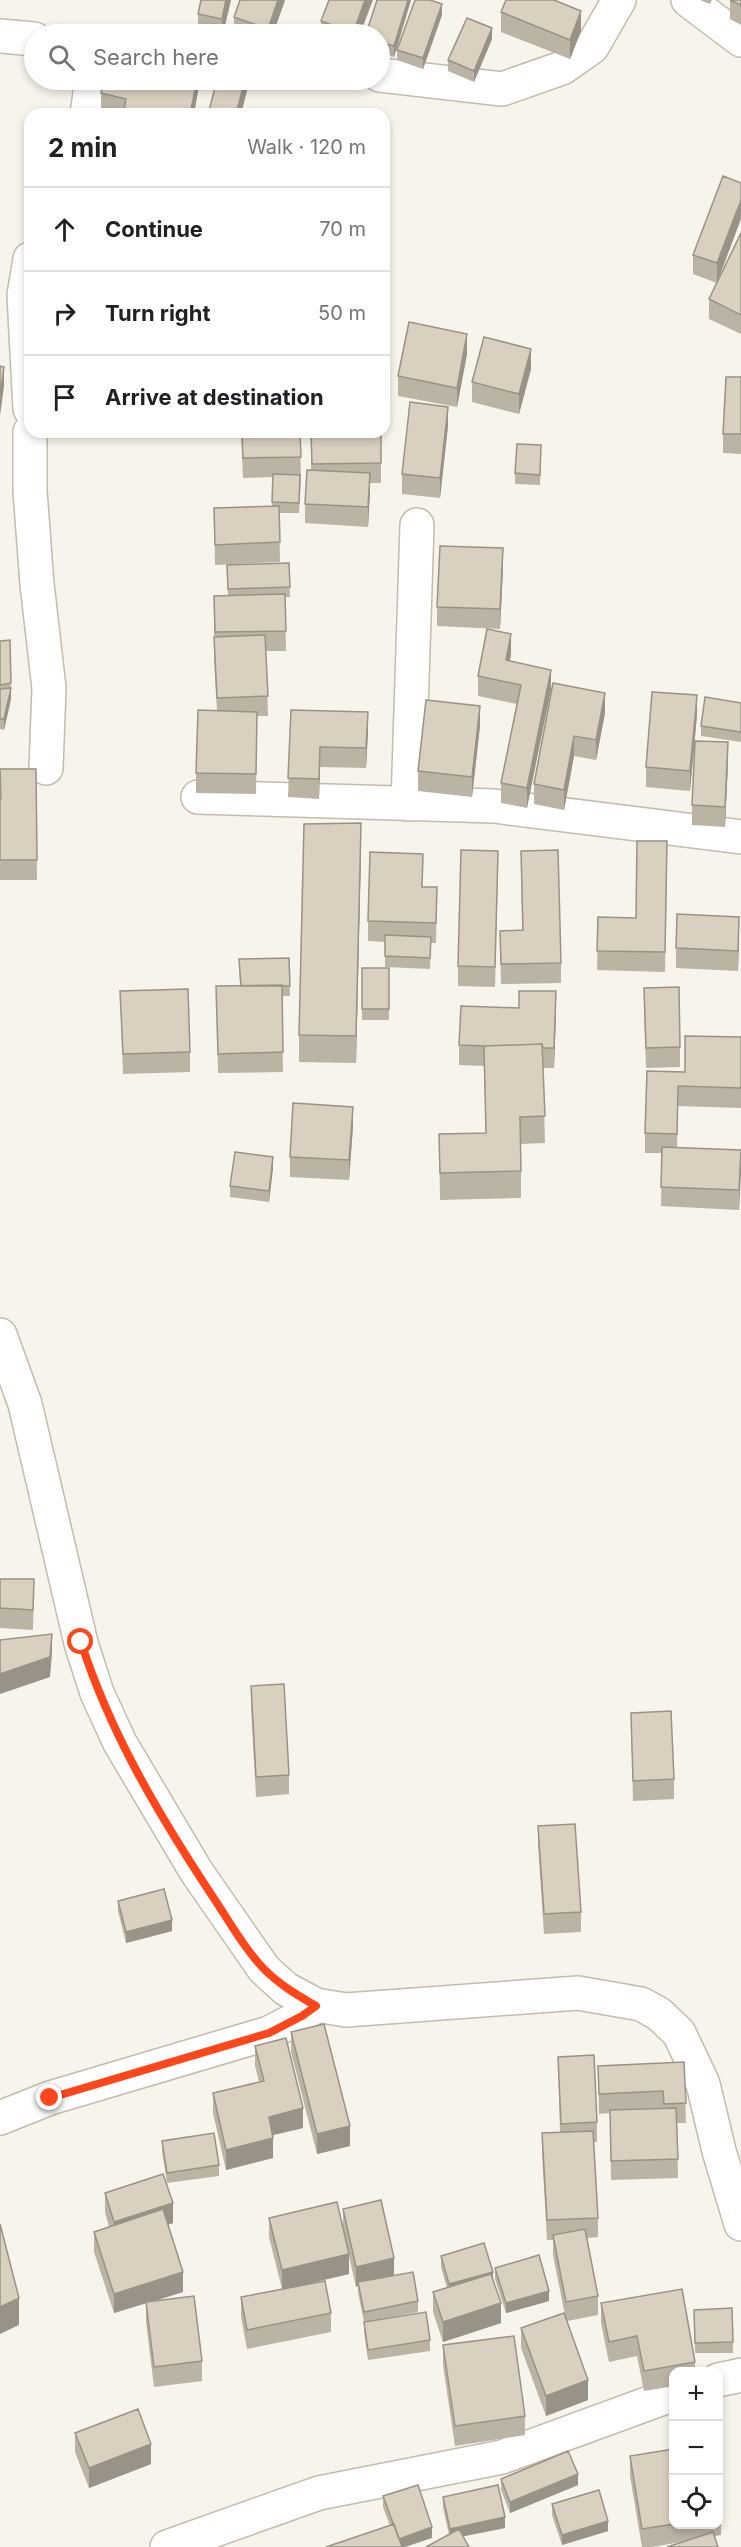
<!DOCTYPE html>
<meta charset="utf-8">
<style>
:root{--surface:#fff;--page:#f6f6f6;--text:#202124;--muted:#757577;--line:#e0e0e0}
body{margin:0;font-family:Inter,sans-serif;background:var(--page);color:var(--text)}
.controls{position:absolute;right:18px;bottom:18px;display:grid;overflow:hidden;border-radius:12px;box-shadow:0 3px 9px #0003}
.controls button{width:54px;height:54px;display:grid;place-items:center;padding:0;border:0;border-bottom:2px solid var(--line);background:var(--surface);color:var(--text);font:30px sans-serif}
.stop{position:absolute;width:18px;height:18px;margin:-14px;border:4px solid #ff461a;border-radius:50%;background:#fff}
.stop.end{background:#ff461a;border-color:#fff;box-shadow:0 2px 6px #0008}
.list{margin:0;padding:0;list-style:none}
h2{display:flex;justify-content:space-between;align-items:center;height:78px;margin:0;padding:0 24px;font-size:26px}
h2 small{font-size:20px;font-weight:400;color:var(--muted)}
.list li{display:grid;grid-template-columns:39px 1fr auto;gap:18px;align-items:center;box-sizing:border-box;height:84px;padding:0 24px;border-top:2px solid var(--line)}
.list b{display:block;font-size:22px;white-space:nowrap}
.list em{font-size:20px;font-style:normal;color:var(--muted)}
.icon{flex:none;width:33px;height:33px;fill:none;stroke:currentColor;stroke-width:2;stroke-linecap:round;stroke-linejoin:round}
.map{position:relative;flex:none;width:741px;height:2547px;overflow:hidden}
.search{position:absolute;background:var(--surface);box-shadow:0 3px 9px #0003;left:24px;top:24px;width:366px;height:66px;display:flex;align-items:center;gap:15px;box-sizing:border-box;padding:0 21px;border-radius:33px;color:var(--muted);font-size:22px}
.panel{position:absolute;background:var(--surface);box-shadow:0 3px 9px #0003;left:24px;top:108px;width:366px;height:330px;border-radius:18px}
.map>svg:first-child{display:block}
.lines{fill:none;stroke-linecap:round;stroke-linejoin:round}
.minor-casing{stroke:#c4bcac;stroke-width:36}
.minor{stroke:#fff;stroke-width:33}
.wall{fill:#bbb3a4}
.shaded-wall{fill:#999286}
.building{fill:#dad0bf;stroke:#999286;stroke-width:1.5}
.route{stroke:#ff461a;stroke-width:8}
</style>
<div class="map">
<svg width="741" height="2547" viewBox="0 0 741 2547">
<rect width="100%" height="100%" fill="#f7f4eb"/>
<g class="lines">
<defs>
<path id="minor" d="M688,0l53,40
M0,36l34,3
M380,75l122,14 60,-21 30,-21 27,-47
M87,114l5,-34
M30,259l-6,36 6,114
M30,432v59l7,93 12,104 -3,80
M198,797l296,9 247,31
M408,804l9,-279
M0,1335l25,69 56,239 16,50 23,50 76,128 68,98 22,20 30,16 30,5 232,-17 63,11 18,10 20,19 24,51 16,67 22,73
M0,2118l50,-20 219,-65 33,-17 14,-11
M718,2380l23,-5
M167,2547l152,-54 183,-36 172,-63"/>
</defs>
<use href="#minor" class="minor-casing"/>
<use href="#minor" class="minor"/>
</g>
<path class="wall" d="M231,0l-8,34h-25v-20z
M240,0h45l-12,34h-39v-17z
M411,0l-17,57 -14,-5v-18z
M700,0h12l-2,4z
M730,0h11v25l-11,-6z
M501,12l80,19 -11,28 -69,-27z
M442,15l-19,54 -26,-9v-10z
M321,21l39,13h-39z
M492,39l-18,43 -26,-11v-11z
M200,80l-6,33 5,1h-93l-5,-1v-20z
M723,176l-6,107 -24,-9v-19z
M741,233v101l-32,-15v-20z
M467,354l-10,53 -59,-11v-20z
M531,369l-12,45 -47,-12v-20z
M741,377v77l-18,-1v-19z
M448,426l-8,72 -38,-4v-20z
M241,432h140v51h-11l-2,44 -63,-4v-19l6,-34v-33h-11l1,40 -2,36h-20l1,49 -65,3 -1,-57 58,-2 1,-29 -30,1z
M541,456l-1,29 -25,-1v-11z
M289,563l1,34h-5l1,54h-20l2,65h-11l-1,78 -60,-1v-20l21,-62 -3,-54v-61h14l-1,-31z
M503,568l-3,61 -63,-3v-19z
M0,641l11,42v16l-7,31 -4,-1z
M511,654l-1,7 41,9 -24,138 -26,-5v-20l16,-79 -39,-8v-20z
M553,683l52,30 -9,47 -22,-4 -10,54 -30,-6v-20z
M741,703v39l-40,-6v-10z
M291,710l77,22 -2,36 -46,-1 -1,32 -31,-2z
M697,715l-7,76 -44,-4v-20z
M480,726l-8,71 -54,-6v-20z
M728,762l-3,65 -33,-2v-20z
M0,769h36l1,111h-37z
M361,850l-5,213 -57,-1v-27z
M521,851l40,112v20l-60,1 -1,-53 22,-1z
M667,861l-2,111 -68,-2 1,-53 38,1z
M498,871l-3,116 -37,-1v-20z
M423,887h14l-1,56h-5l-1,26 -45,-2v-25l-17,-1v-20z
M739,936l-1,35 -62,-3v-20z
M289,958l1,38h-8l1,76 -65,1 -2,-87h24l-1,-27z
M362,968h27v52h-27z
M120,991l70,61v20l-67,2z
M644,1008l36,39v20l-34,1z
M556,1011l-2,57h-11l2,75 -24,1v54l-81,2 -1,-66 47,-1 -2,-67 -25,-1v-20z
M741,1037v71l-63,-2 -1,41 64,23 -2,40 -78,-4 1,-53h-17v-20l40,-61z
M353,1126l-4,54 -59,-3v-20z
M273,1168l-4,34 -39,-5v-11z
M0,1579h34l-1,51 -33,-2z
M251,1686l38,89v19l-33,3 -5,-91z
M631,1713l43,66v20l-41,2z
M538,1826l43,86v20l-37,2 -6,-89z
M118,1901l54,30 -46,12 -8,-32z
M291,2032l59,114 -33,8 -26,-102z
M255,2046l48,82 -30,7v23l-47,12 -13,-57v-20l46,-11 -4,-16z
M558,2057l39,65v20h-3l4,76v19l-11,1 11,58v19l-31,6 21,79 -42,16 -25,-68v-20l45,-8 -13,-65v-15h-6l-5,-87v-20h18z
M684,2062l2,61h-9l1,55 -67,2 -1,-67 -11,1 -1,-48z
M162,2141l57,24v11l-52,7 -5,-32z
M105,2193l68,30 -5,2 15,67 -28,9 47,60v20l-48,6 -8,-65v-19l-32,10 -20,-61v-20l15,-5 -4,-15z
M343,2209l51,66 24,26v11l-42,8 54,20v11l-62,9 -4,-28v-10l-6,-30v-6l-2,1 -7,-31v18l-53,12 35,27v19l-84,17 -6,-32v-20l41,-8 -13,-52v-19l74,10z
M441,2256l52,22 8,45 -58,19 -10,-30v-20l14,-4 -6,-21z
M495,2268l54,33 -43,12 -11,-34z
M601,2303l94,59v10h-21v14l-30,5 -7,-35 -28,6 -8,-39z
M732,2308l1,45h-38l-1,-43z
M443,2345l82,71v19l-70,11 -12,-81z
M75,2433l76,31 -62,24 -14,-36z
M674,2449v75h44v-22l3,13v20l-69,12h-10l-12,-71v-20z
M501,2479l77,6 -68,28 -9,-23z
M383,2496l49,42 -42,-12 -7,-19z
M443,2497l62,31 -42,8 -14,-1 -6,-28z
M552,2504l56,27 -46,14 -10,-30z"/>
<path class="shaded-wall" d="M226,0h5l-8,34h-1v-15z
M278,0h7l-12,34h-5v-5z
M365,0h8l-13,34h-7z
M408,0h3l-17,57v-11z
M442,4v11l-19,54v-11z
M581,11v20l-11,28v-19z
M492,28v11l-18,43v-11z
M197,80h3l-6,34h-4z
M245,80h2v11l-6,23h-5z
M741,200v19l-24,64v-20z
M467,334v20l-10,53v-19z
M531,349v20l-12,45v-20z
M4,367v19l-4,30v-20z
M448,407v19l-8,72v-20z
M370,473v20l-2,34v-20z
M503,548v20l-3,61v-20z
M511,634v20l-5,26v-20z
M551,670v20l-24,118v-20z
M11,688v11l-7,31v-11z
M605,693v20l-9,47v-20z
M697,695v20l-7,76v-20z
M480,706v20l-8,71v-20z
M368,712v20l-2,36v-20z
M574,736v20l-10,54v-20z
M728,742v20l-3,65v-20z
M320,747v20l-1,32v-20z
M361,823v27l-5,213v-27z
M739,917v19l-1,35v-20z
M556,991v20l-2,57v-20z
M353,1107v19l-4,54v-20z
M741,1150v20l-2,40v-20z
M273,1157v11l-4,34v-11z
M52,1634v19l-2,24 -50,17v-20z
M172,1920v11l-46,12v-11z
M303,2108v20l-34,8v-19z
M350,2126v20l-33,8v-20z
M273,2138v20l-47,12v-20z
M173,2203v20l-59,19v-20z
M349,2254v20l-67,16v-20z
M394,2258v20l-36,4v4l-2,1v-20z
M183,2272v20l-69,21v-19z
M493,2272v10l-44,13v-11z
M549,2291v10l-43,12v-10z
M19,2298v27l-19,9v-27z
M501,2303v20l-58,19v-20z
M588,2380v20l-42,16v-20z
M151,2444v20l-62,24v-20z
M578,2474v11l-68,28v-11z
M505,2517v11l-55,11v-10z
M608,2521v10l-46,14v-10z
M432,2527v11l-27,9h-7v-8z"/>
<path class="building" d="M201,0h25l-4,19 -24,-5z
M240,0h38l-10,29 -34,-12z
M329,0h36l-12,33 -32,-12z
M377,0h31l-14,46 -14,-4v-8h-14z
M415,0h15l12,4 -19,54 -26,-8z
M506,0h48l27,11 -11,29 -69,-28z
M730,0h11v5z
M467,18l25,10 -18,43 -26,-11z
M104,80h93l-7,34h-67l3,-15 -25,-6z
M217,80h28l-9,34h-28z
M723,176l18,7v17l-24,63 -24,-8z
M741,233v82l-32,-16z
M409,322l58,12 -10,54 -59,-12z
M484,337l47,12 -12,45 -47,-12z
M0,366l4,1 -4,29z
M726,377h15v57h-18z
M410,402l38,5 -8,71 -38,-4z
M242,432h58l1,25 -58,1z
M311,432h70v31l-69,1z
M517,444l24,1 -1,30 -25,-2z
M307,470l63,3 -2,34 -63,-3z
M273,474l27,1 -1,28 -27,-1z
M279,506l1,36 -65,3 -1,-37z
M440,546l63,2 -3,61 -63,-2z
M289,563l1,24 -62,2 -1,-24z
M285,594l1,37 -71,1 -1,-36z
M487,629l24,5 -5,26 45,10 -24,118 -26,-5 20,-98 -43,-9z
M265,635l3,61 -51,2 -3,-61z
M10,640l1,43 -11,2v-44z
M553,683l52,10 -9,47 -22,-4 -10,54 -30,-6z
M11,688l-7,31h-4v-30z
M652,692l45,3 -7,76 -44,-4z
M705,697l36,6v29l-40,-6z
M426,700l54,6 -8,71 -54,-6z
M198,710l59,2 -1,62 -60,-1z
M291,710l77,2 -2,36 -46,-1 -1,32 -31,-1z
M695,741l33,1 -3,65 -33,-2z
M0,769h36l1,91h-37v-61h1z
M361,823l-5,213 -57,-1 5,-211z
M637,841h30l-2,111 -68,-1 1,-34 38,1z
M461,850l37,1 -3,116 -37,-1z
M558,850l3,113 -60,1 -1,-33 23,-1 -2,-79z
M370,852l53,2 -1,33h15l-1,36 -68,-2z
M677,914l62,3 -1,34 -62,-3z
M385,935l46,2 -1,21 -45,-2z
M289,958l1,28h-49l-2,-27z
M362,968h27v41h-27z
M282,985l1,67 -65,2 -2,-68z
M679,987l1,60 -34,1 -2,-60z
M188,989l2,63 -67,2 -3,-63z
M519,991h37l-2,57h-11l-1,-4 -57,2 -26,-1 2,-39 58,2z
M685,1036l56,1v51l-63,-2 -1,48 -32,-1 2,-62 38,1z
M542,1044l3,72 -25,1 1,54 -81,2 -1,-39 47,-1 -2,-87z
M293,1103l60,4 -4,53 -59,-3z
M662,1147l79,3 -2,40 -78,-3z
M235,1152l38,5 -4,34 -39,-5z
M0,1579h34l-1,31 -33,-2z
M52,1634l-2,23 -50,17v-34z
M284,1684l5,91 -33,2 -5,-91z
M671,1711l3,68 -41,2 -2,-68z
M575,1824l6,88 -37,2 -6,-88z
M164,1889l8,31 -46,12 -8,-31z
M324,2024l26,102 -33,8 -26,-102z
M286,2038l17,70 -34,9 4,21 -47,12 -13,-57 51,-12 -9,-35z
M594,2055l3,67 -36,2 -3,-67z
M684,2062l2,41 -22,1 -1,-13 -64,3 -1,-28z
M676,2108l2,51 -67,2 -1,-51z
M593,2131l5,87 -51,2 -5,-87z
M214,2133l5,32 -52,8 -5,-32z
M163,2174l10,29 -59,19 -9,-29z
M381,2200l13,58 -38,9 -13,-58z
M337,2202l12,52 -67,16 -13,-52z
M163,2209l20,63 -69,22 -20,-62z
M0,2224l19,74 -19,9z
M585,2229l13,67 -32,6 -13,-67z
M484,2243l9,29 -44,12 -8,-28z
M539,2255l10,36 -43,12 -11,-35z
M413,2272l5,29 -54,11 -6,-30z
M491,2274l10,29 -58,19 -10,-30z
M325,2281l6,32 -84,17 -6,-33z
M682,2289l13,73 -51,9 -7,-35 -28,6 -8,-39z
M194,2296l8,65 -48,6 -8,-65z
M732,2308l1,34 -38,1 -1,-33z
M426,2312l4,28 -62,10 -4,-28z
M564,2313l24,67 -42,16 -25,-68z
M514,2336l11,80 -70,10 -12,-81z
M138,2409l13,35 -62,24 -14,-35z
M674,2449v75l-32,5 -12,-73z
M568,2451l10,23 -68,28 -9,-23z
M418,2485l14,42 -33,12 -16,-43z
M498,2485l7,32 -55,12 -7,-32z
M599,2490l9,31 -46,14 -10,-31z
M718,2502l3,13 -3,1z
M394,2524l8,23h-76z
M459,2529l10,18h-43z
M713,2532l5,15h-51z"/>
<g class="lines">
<path class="route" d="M50,2098l219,-65 33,-17 14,-10c-19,-11 -36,-21 -52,-37 -21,-22 -36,-50 -53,-75 -52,-79 -101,-161 -130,-252"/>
</g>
</svg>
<div class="controls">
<button>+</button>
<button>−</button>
<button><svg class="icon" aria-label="locate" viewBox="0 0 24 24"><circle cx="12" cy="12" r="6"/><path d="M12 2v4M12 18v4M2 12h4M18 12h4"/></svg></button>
</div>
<div class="stop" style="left:81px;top:1642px"></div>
<div class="stop end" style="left:50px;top:2098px"></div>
<div class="search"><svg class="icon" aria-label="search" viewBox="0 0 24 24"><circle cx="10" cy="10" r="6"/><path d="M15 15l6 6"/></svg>Search here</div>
<section class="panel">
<h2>2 min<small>Walk · 120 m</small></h2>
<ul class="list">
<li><svg class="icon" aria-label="ahead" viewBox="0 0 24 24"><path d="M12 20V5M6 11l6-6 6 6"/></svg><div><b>Continue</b></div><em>70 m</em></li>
<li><svg class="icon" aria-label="right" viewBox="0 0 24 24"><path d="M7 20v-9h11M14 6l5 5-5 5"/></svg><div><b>Turn right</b></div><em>50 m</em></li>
<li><svg class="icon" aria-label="arrive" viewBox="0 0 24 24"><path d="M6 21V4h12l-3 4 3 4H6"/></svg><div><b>Arrive at destination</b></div></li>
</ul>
</section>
</div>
